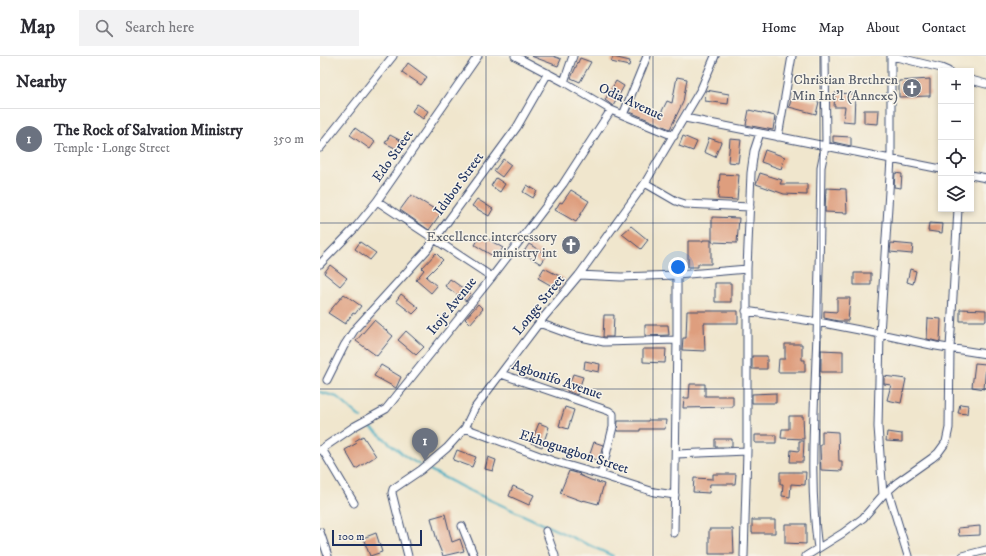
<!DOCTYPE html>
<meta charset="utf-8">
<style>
:root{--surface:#fff;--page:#f2f2f3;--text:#2b2b33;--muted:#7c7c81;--line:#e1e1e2;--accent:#1a73e8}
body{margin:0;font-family:"IM FELL DW Pica",serif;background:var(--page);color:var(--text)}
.controls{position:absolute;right:12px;top:12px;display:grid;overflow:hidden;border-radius:0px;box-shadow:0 2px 6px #0003}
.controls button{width:36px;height:36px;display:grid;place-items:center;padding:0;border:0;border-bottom:1px solid var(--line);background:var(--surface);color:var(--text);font:20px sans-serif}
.scale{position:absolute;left:12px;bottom:10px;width:90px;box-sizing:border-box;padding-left:4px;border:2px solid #1b2f5e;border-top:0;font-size:11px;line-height:14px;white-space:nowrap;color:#1b2f5e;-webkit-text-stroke:3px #f7f3e8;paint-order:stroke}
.you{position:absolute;left:358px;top:211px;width:14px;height:14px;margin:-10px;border:3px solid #fff;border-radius:50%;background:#1a73e8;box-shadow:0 0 0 6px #1a73e833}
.badge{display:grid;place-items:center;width:26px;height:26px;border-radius:50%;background:var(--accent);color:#fff;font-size:13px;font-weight:700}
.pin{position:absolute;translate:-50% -33px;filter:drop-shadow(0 1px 2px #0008)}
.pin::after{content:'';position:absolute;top:21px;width:14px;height:12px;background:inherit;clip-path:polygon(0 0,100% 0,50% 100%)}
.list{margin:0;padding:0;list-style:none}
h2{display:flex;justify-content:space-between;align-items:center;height:52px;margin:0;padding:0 16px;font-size:17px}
h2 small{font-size:13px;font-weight:400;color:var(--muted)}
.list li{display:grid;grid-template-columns:26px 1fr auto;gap:12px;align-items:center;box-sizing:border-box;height:60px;padding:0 16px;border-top:1px solid var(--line)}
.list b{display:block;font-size:15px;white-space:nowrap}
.list p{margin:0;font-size:13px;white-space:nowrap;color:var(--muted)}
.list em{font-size:13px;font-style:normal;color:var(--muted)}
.icon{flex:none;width:22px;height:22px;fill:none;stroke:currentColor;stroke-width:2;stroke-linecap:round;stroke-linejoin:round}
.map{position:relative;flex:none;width:666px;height:500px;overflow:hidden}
header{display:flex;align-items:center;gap:24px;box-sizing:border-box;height:56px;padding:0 20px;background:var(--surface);border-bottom:1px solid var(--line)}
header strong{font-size:19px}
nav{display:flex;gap:22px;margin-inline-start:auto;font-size:14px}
.search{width:280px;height:36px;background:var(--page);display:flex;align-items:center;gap:10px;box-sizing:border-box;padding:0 14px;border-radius:0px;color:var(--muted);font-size:15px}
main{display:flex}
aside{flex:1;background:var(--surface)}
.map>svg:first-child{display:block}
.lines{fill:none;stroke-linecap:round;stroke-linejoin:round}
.stream{stroke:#43acc2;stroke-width:2}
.building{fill:#de9e7e}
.street-casing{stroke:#3b4a6f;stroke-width:9}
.street{stroke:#fff;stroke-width:7}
.grid{fill:none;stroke:#1b2f5e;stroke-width:1;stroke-opacity:0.55}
.labels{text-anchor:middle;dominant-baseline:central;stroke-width:3;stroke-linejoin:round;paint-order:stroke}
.worship-label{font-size:14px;fill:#5b616d;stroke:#f7f3e8;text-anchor:end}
.street-label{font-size:14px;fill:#1b2f5e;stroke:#f7f3e8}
</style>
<header>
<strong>Map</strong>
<div class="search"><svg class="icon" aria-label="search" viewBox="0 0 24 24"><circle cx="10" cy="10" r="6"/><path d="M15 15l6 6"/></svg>Search here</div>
<nav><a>Home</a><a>Map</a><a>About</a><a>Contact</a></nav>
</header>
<main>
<aside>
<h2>Nearby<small></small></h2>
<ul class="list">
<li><span class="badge" style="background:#6b7280">1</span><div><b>The Rock of Salvation Ministry</b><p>Temple · Longe Street</p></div><em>350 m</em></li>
</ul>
</aside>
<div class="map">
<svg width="666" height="500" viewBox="0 0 666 500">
<rect width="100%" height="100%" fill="#f7f3e8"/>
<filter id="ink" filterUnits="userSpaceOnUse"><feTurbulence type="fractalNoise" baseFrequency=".025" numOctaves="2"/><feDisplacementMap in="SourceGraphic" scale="8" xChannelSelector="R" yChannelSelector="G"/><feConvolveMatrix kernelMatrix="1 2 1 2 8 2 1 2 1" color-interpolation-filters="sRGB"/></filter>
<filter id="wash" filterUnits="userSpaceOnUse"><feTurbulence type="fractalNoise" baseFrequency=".012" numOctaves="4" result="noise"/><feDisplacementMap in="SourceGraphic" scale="16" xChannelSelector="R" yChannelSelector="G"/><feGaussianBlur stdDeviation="0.9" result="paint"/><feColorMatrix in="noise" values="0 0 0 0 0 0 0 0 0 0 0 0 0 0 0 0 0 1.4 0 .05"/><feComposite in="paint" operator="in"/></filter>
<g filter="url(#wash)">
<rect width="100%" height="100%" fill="#f0e6cd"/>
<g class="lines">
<path class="stream" d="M0,336l17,5 24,21
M48,369l38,32 14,8
M110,414l34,18 149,68"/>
</g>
<g id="blocks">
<path class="building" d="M211,0h22l8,3 -3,7z
M293,1l17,4 -1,5 -18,-4z
M260,2l11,4 -11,20 -9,-4z
M88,7l19,14 -6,8 -19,-13z
M357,21l10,2 -4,23 -13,27 -40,-17 4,-10 27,11 6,-12 5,2z
M610,23v17l-31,1v-16z
M296,25l8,5 -11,20 -8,-6z
M386,34l23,4 -1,10 -23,-3z
M515,37l20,1 -1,28 -11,-1 2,-14h-11z
M472,41l27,5 -3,12 -27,-7z
M97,48l11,7 -5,8 -11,-8z
M429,54l26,6 -2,14 -27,-5z
M544,54h15l-1,14 -14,-1z
M35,72l20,14 -5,7 -20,-14z
M70,79l15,8 -4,8 -16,-8z
M363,80l14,6 -4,9 -14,-5z
M513,80l18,1v9l-18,-4z
M389,82l12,4 -6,15 -11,-5z
M410,83l11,1 -3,23 -10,-1z
M445,94l20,7 -4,12 -20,-7z
M183,103l8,6 -9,12 -8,-6z
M440,117l22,7 -2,4h27v11l-23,-1 -28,-10z
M575,117l7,1 -1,14 -7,-1z
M400,118l19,1 -2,25 -19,-1z
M176,122l9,6 -5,8 -9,-6z
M207,129l10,6 -4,7 -10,-6z
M506,132l20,1 1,24 -22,-1z
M251,134l18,11 -13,21 -21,-12 5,-8 2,1z
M91,139l30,18 -12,17 -29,-20z
M157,143l16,10 -4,7 -17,-10z
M392,161l27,1 -2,25 -25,-1z
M609,167l14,1 -1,9 -14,-2z
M311,170l17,14 -7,9 -19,-15z
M161,179l22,13 -7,10 -21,-13z
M383,184h8v24h-13v3h-10v-26h15z
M40,186l16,11 -6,7 -15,-11z
M571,187l22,2 -1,9 -22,-2z
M209,188l18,11 -6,9 -18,-11z
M116,197l7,7 -17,17 11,9 -6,7 -15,-13 8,-10 -2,-2z
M10,209l17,13 -7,8 -16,-13z
M224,212l21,11 -6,11 -21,-12z
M590,213l6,2 -3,13 -6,-2z
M534,217h17v12h-17z
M130,223l21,15 -5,7 -21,-15z
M395,227h16v19h-16z
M24,238l17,12 -6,8 -2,-1 -8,11 -17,-11z
M81,238l18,14 -6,6 -17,-13z
M517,242h13l-2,23h-10l-14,-3v-7l13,1z
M158,248l5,5 -13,15 -5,-5z
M640,253l26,1v11h-26z
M367,255h51v12h-34l1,28 -23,-1 1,-12h3z
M284,259h10l-1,22h-10z
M608,262l13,1 -1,23 -13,-3z
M54,264l19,16 -16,20 -21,-15z
M325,269h23l1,10 -24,1z
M86,275l18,16 -8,8 -18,-15z
M465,288h17v16h3v12h-27l1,-13h6z
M323,293h23l-1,14 -22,-1z
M501,294l22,1v21h-22z
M432,300h15v13h-15z
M265,305l15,3 -1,8 -15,-3z
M655,307l11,1 -2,25 -12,-2z
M61,309l20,12 -5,11 -22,-12z
M253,318l10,3 -6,18 -10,-4z
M564,320l22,3 -5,24 -14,-3 4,-15 -7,-1z
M370,328h15v12h28v11l-50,1 1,-10h5z
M456,337v10h-24v-9z
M640,348l8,1 -1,9 -9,-1z
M245,351l9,3 -6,19 -9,-3z
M469,360h14l1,23 -23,-1 1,-9h7z
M328,364h18l-1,9h-25v2h-23l1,-10h30z
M219,367l10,4 -7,20 -11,-4z
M502,375l16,1 1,29h3v10l-21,-1 -1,-25h2z
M567,376l15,2v8l-16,-1z
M435,379h21v8h-21z
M43,380l13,20 -20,13 -11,-19 12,-7 -2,-2z
M395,383h17v8h-17z
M479,385h5l-1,21h-13l1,-12 8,1z
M274,386l9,3 -4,16 -10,-4z
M137,394l19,7 -4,10 -19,-7z
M168,401l8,3 -3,11 -8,-2z
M249,415l11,3 -1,1 12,5 13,4 -6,20 -15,-4 -1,1 -22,-8z
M460,416h26l-1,13 -14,-1 -1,13 -8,-1 1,-12h-3z
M393,418h23l-1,10h-25l-1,9 -16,-1 1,-14 19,1z
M193,430l21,9 -5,10 -20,-9z
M125,458l7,28 8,-3 4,12 -21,5 -5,-12 -7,-26z
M432,464h23v13h-23z
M465,468h21v20l-21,-1z
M660,470v9l-21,1 -1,-8z
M389,473h24l1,25h-25z
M56,477l6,19 -12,4 -7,-18z"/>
</g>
</g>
<g filter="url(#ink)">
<use href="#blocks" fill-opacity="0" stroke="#3b4a6f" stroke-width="1"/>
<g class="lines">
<defs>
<path id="street" d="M195,0l49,26 47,28 63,26
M572,0l49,12 7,3
M651,24l15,4
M244,26l9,-26
M303,59l24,-59
M365,62l256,51
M458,81l14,-81
M0,92l73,-92
M651,119l15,3
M325,127l31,18 9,3 65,3
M57,145l115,76
M0,208l35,-36 22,-27 101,-145
M259,219l42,2 56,-2 70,-6
M426,255l72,11 62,12 56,12 50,8
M219,267l33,12 32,7 73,-2
M181,318l108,37 4,3v13l-12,48
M7,324l17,-34 11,-17 71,-78 91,-124 31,-54
M145,372l88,33 48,14 53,17 21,3
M2,393l32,54
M0,394l35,-24 31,-17 106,-132 71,-93 48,-74
M356,398l71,-3
M568,435l20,65
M563,439l-5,-68 2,-93 11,-175v-103
M142,470l12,30
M226,475l9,25
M0,476l8,24
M354,477l3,-193v-65
M498,492c-9,-63 -4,-127 -2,-190 3,-64 4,-128 5,-191l5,-25 -1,-86
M88,500l-16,-63 1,-4 28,-19 26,-22 18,-20 9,-19 65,-86 40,-48 66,-92 56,-94 14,-33
M424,500l3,-105v-182l4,-96 3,-22 6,-18
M486,500l37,-23 20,-15 20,-23 15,-13 34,-24 6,-5 8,-11 3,-14 1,-80 8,-139
M643,500l23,-6"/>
</defs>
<use href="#street" class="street-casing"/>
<use href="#street" class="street"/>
</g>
</g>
<path class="grid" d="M166,0v500M333,0v500M500,0v500M0,167h666M0,333h666"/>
<defs>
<symbol id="church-disc" viewBox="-11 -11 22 22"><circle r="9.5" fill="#6b7280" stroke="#f7f3e8"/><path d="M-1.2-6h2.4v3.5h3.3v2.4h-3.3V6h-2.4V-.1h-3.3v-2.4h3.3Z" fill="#fff"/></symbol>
</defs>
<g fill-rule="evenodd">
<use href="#church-disc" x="581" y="21" width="22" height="22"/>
<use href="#church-disc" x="240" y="178" width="22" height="22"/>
</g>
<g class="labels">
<g class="worship-label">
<text x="578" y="24">Christian Brethren<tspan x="578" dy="16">Min Int'l (Annexe)</tspan></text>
<text x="237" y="181">Excellence intercessory<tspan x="237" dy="16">ministry int</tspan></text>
</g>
<g class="street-label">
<text transform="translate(311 46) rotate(25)">Odia Avenue</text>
<text transform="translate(73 100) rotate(-55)">Edo Street</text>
<text transform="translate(139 128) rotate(-54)">Idubor Street</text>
<text transform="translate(219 249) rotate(-51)">Longe Street</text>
<text transform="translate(132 250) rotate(-51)">Itoje Avenue</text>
<text transform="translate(237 324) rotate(19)">Agbonifo Avenue</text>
<text transform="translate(254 396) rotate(18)">Ekhoguagbon Street</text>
</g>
</g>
</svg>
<div class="controls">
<button>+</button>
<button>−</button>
<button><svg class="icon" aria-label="locate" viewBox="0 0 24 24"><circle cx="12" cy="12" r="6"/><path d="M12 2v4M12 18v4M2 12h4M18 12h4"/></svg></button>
<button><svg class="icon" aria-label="layers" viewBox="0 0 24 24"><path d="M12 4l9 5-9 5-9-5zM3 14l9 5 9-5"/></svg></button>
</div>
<div class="scale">100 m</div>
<div class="you"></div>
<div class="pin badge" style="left:105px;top:405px;background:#6b7280">1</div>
</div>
</main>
